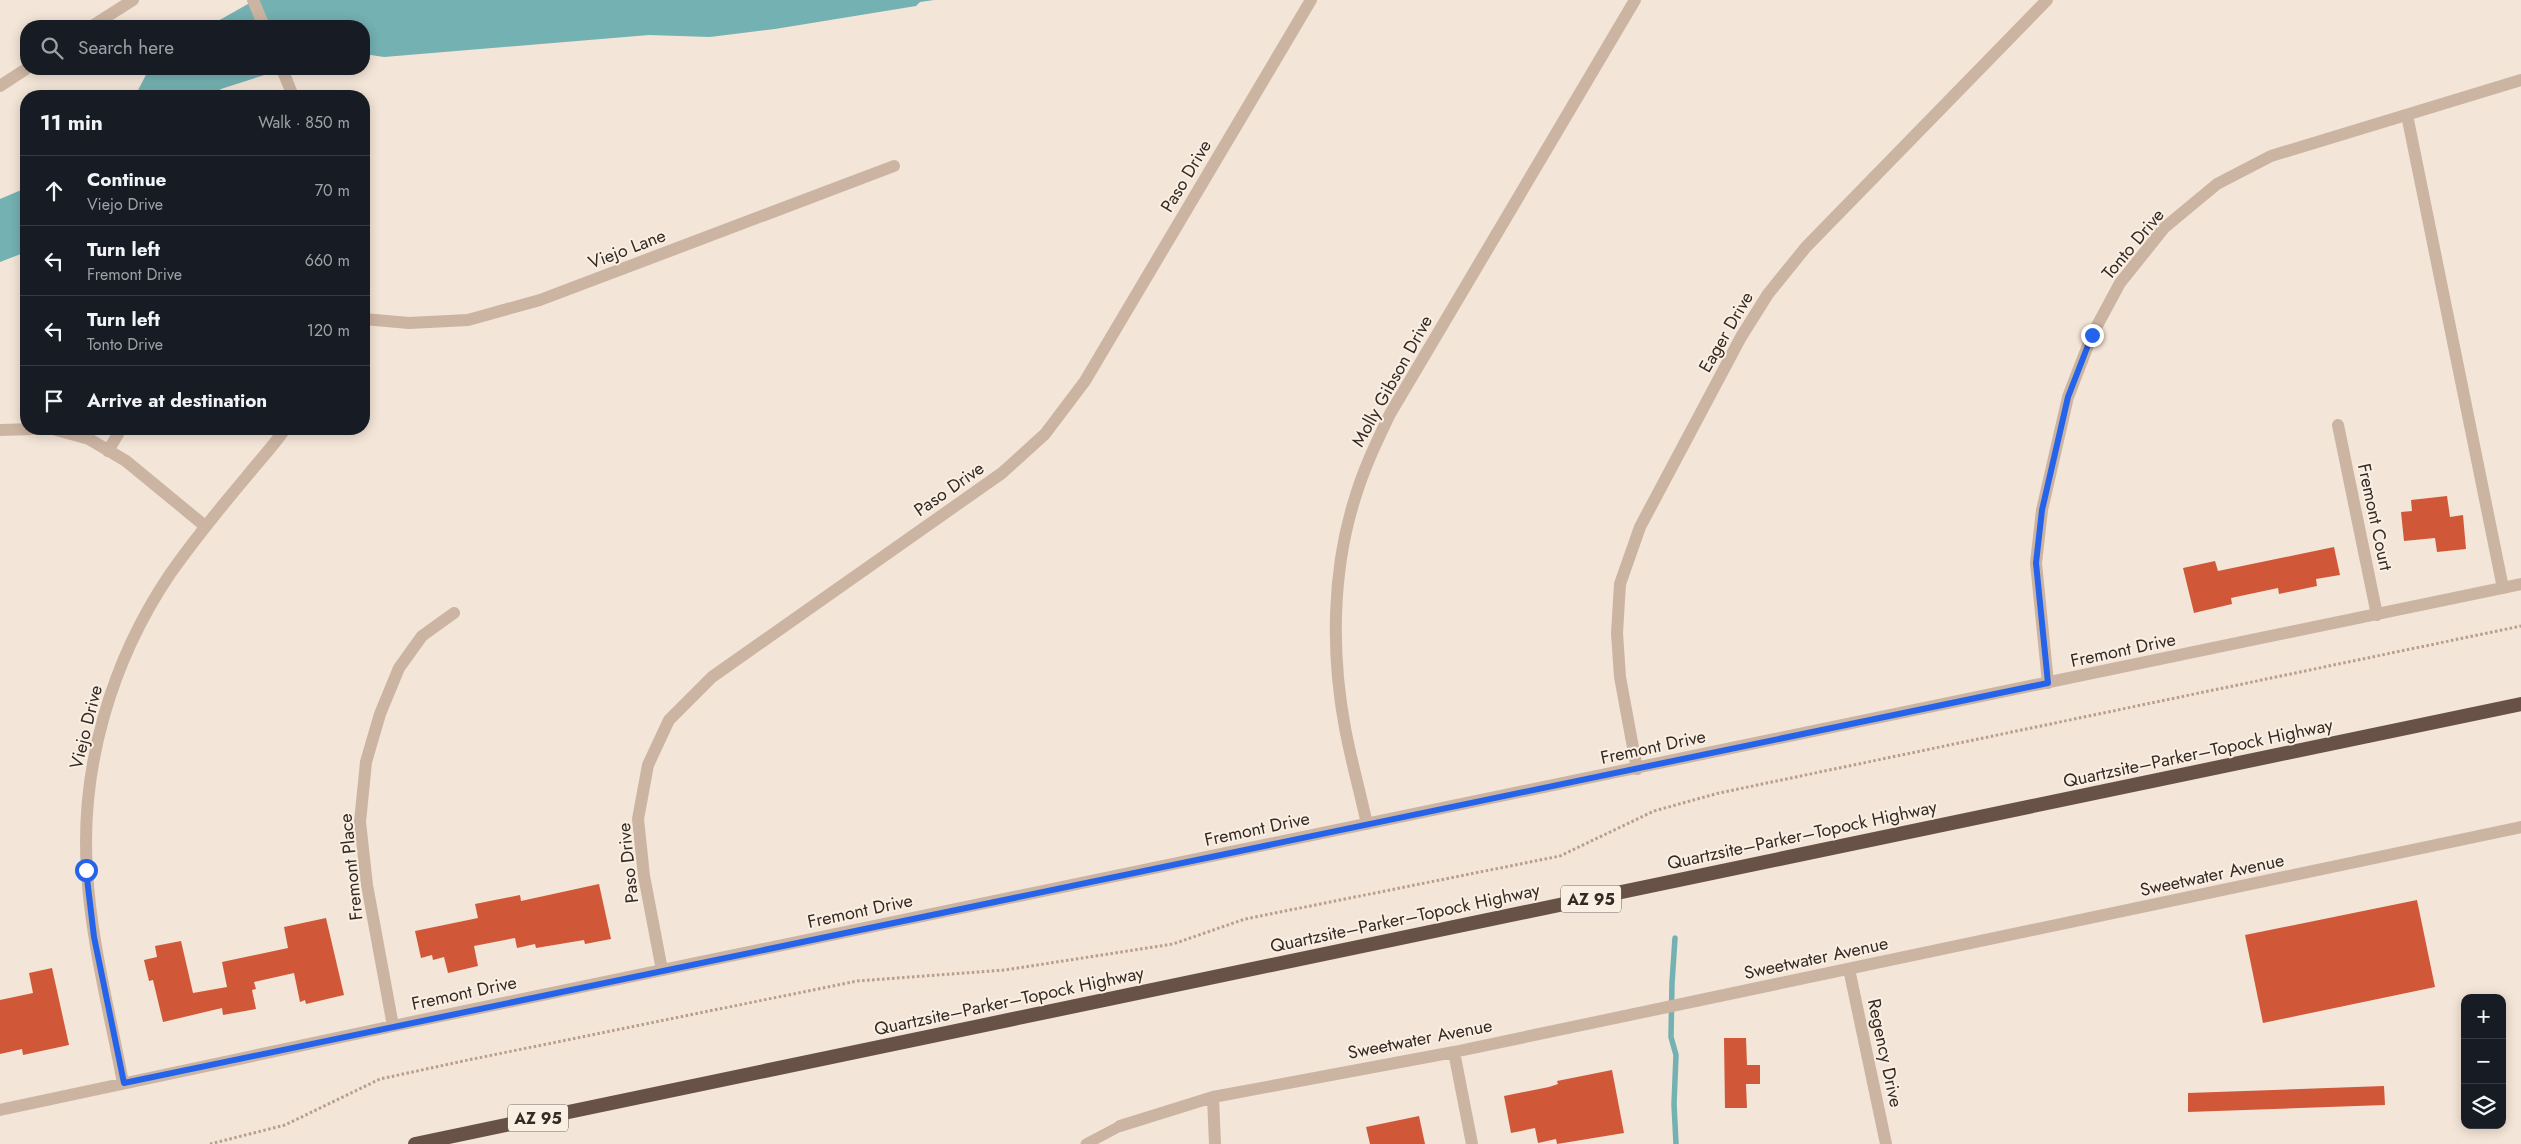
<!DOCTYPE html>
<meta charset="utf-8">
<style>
:root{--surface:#171b24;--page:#242831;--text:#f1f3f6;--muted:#9ea1a6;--line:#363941}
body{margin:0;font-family:Jost,sans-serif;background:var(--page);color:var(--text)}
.controls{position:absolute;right:15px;bottom:15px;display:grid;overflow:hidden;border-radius:10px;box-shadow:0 2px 12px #0003}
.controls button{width:45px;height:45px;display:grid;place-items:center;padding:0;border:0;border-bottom:1px solid var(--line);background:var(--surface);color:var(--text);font:25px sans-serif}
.stop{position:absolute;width:15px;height:15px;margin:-11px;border:4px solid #2563eb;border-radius:50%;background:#fff}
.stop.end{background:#2563eb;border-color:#fff;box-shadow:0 1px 5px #0008}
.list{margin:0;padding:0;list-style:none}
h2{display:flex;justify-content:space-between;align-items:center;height:65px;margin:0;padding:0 20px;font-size:21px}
h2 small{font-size:16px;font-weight:400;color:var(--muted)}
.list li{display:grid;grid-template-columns:32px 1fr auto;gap:15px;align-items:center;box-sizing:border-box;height:70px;padding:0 20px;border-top:1px solid var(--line)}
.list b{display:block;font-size:19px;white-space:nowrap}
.list p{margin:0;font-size:16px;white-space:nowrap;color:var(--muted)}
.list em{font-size:16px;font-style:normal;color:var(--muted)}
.icon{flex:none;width:28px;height:28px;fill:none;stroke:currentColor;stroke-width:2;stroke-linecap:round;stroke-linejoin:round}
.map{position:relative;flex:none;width:2521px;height:1144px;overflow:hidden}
.search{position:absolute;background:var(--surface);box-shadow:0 2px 12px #0003;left:20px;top:20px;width:350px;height:55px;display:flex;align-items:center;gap:12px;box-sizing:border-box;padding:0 18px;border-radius:20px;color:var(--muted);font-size:19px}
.panel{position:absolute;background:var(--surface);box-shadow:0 2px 12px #0003;left:20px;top:90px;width:350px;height:345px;border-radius:20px}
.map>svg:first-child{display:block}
.water{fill:#74b1b2}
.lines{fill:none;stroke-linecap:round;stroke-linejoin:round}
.stream{stroke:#74b1b2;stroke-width:5.5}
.building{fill:#d05838}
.path{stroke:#b89e8c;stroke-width:3;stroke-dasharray:2.5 2.5;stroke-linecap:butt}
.service{stroke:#ccb4a2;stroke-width:11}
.minor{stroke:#ccb4a2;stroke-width:12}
.trunk{stroke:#685248;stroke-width:14}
.route{stroke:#2563eb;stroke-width:6}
.labels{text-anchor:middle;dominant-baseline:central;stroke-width:4;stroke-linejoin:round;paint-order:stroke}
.shield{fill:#faefe3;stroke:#71655e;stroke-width:1}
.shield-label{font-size:16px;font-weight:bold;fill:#362a25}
.street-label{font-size:18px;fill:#362a25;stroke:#faefe3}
</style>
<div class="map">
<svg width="2521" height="1144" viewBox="0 0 2521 1144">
<rect width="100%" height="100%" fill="#f3e5d7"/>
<path class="water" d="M255,0h679l-14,2 -4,4 -141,23 -65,8 -61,-2 -265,22 -20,-3v-28h-155z
M149,69h134l-62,20 -8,7h-78z
M26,188v64l-26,10v-63z"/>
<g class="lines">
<path class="stream" d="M1675,938l-3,45 -1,54 5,18 -2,49 2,40"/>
</g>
<path class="building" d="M2447,496l3,21 13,-2 3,34 -29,3 -2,-14 -31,3 -3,-29 11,-1 -1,-11z
M2334,547l6,28 -24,4 1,7 -38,8 -1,-6 -47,10 1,6 -38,9 -11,-45 32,-7 3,10z
M599,884l12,55 -26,5 -1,-4 -48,8 -1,-4 -18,4 -2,-10 -41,8 4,20 -30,7 -4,-16 -11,3 -1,-5 -11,3 -6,-27 63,-13 -3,-14 45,-9 1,6z
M2417,900l18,87 -172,36 -18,-88z
M326,918l18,77 -38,9 -1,-4 -5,2 -6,-29 -40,9 2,7 -4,1 4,19 -33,6 -1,-7 -59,14 -10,-42 -4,1 -5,-21 13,-3 -2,-11 26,-5 12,52 34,-6 -5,-25 66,-14 -4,-21z
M52,968l17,77 -46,10 -1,-6 -22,5v-54l33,-7 -4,-20z
M1724,1038h22l1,27h13v19h-14l1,24h-22z
M1612,1070l12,63 -67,11 -1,-5 -18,4 -3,-15 -24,5 -7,-37 45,-9 9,-3 -1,-3z
M2384,1086l1,19 -197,7v-19z
M1419,1116l6,28h-55l-4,-17z"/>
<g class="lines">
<path class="path" d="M210,1144l75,-19 95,-46 88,-19 389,-79 148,-11 168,-26 72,-25 315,-63 94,-45 65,-18 802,-167"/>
<path class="service" d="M1086,1144l34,-18"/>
<path class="minor" d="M253,0l11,26
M92,26l41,-26
M282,69l11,27
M0,86l26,-17
M2407,115l96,473
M364,319l45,4 59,-3 72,-20 354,-134
M2338,425l39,190
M53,429l36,10 37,22 79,65
M0,430l32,-1
M108,451l13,-22
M2048,683l-12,-120 6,-53 26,-113 24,-62 28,-52 44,-55 53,-44 54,-28 250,-76
M1637,769l-17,-92 -3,-44 3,-49 20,-57 101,-190 27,-43 38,-47 241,-247
M1367,824c-7,-32 -16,-64 -22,-96 -14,-75 -13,-158 10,-230 9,-30 22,-57 35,-84l245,-414
M1849,969l37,175
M662,970l-18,-94 -6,-57 10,-54 21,-45 43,-43 290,-204 43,-39 40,-53 226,-381
M393,1026l-26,-141 -7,-63 6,-60 14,-48 19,-46 23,-32 32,-23
M1454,1052l18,92
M123,1083c-13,-70 -32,-141 -36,-212 -7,-105 25,-211 83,-297 24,-34 50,-66 77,-98 13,-16 27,-31 38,-47
M1213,1097l2,47
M0,1110l393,-84 2128,-442
M1120,1126l93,-29 241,-45 1067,-225"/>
<path class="trunk" d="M415,1144l2106,-440"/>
</g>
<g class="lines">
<path class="route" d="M86,870l8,67 30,146 1924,-400 -12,-120 6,-53 26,-113 24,-62"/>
</g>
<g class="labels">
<g class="shield">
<rect x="1561" y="885.5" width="60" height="27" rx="4"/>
<rect x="508" y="1104.5" width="60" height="27" rx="4"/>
</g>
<g class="shield-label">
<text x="1591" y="899">AZ 95</text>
<text x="538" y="1118">AZ 95</text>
</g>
<g class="street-label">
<text transform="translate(1186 176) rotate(-59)">Paso Drive</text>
<text transform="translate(2133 244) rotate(-50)">Tonto Drive</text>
<text transform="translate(627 249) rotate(-21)">Viejo Lane</text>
<text transform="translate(1726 332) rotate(-60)">Eager Drive</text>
<text transform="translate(1392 381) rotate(-61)">Molly Gibson Drive</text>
<text transform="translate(949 489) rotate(-35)">Paso Drive</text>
<text transform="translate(2375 517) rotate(78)">Fremont Court</text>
<text transform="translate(2123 650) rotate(-12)">Fremont Drive</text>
<text transform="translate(86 727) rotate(-76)">Viejo Drive</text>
<text transform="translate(1653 747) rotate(-12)">Fremont Drive</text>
<text transform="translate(2198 753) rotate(-12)">Quartzsite–Parker–Topock Highway</text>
<text transform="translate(1257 829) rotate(-12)">Fremont Drive</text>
<text transform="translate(1802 835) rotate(-12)">Quartzsite–Parker–Topock Highway</text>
<text transform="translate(628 863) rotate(-96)">Paso Drive</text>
<text transform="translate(351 867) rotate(-96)">Fremont Place</text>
<text transform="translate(2212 875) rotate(-12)">Sweetwater Avenue</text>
<text transform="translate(860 911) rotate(-12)">Fremont Drive</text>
<text transform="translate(1405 918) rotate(-12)">Quartzsite–Parker–Topock Highway</text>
<text transform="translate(1816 958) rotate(-12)">Sweetwater Avenue</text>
<text transform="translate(464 993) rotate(-12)">Fremont Drive</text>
<text transform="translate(1009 1001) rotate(-12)">Quartzsite–Parker–Topock Highway</text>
<text transform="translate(1420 1039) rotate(-11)">Sweetwater Avenue</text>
<text transform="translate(1885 1053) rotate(78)">Regency Drive</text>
</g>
</g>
</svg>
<div class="controls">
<button>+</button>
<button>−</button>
<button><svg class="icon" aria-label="layers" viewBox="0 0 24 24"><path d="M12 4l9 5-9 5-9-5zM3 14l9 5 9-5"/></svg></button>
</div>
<div class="stop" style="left:86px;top:870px"></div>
<div class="stop end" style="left:2092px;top:335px"></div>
<div class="search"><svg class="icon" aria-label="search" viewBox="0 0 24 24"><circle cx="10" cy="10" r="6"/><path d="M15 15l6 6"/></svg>Search here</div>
<section class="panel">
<h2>11 min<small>Walk · 850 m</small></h2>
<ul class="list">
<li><svg class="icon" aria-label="ahead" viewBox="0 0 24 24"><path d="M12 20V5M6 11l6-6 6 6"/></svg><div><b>Continue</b><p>Viejo Drive</p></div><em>70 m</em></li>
<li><svg class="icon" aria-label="left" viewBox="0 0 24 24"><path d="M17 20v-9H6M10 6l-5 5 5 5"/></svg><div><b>Turn left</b><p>Fremont Drive</p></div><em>660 m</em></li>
<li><svg class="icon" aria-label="left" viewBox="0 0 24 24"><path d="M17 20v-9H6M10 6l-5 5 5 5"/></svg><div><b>Turn left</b><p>Tonto Drive</p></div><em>120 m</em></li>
<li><svg class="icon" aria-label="arrive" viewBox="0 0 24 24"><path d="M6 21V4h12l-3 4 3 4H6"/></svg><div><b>Arrive at destination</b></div></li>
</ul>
</section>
</div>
